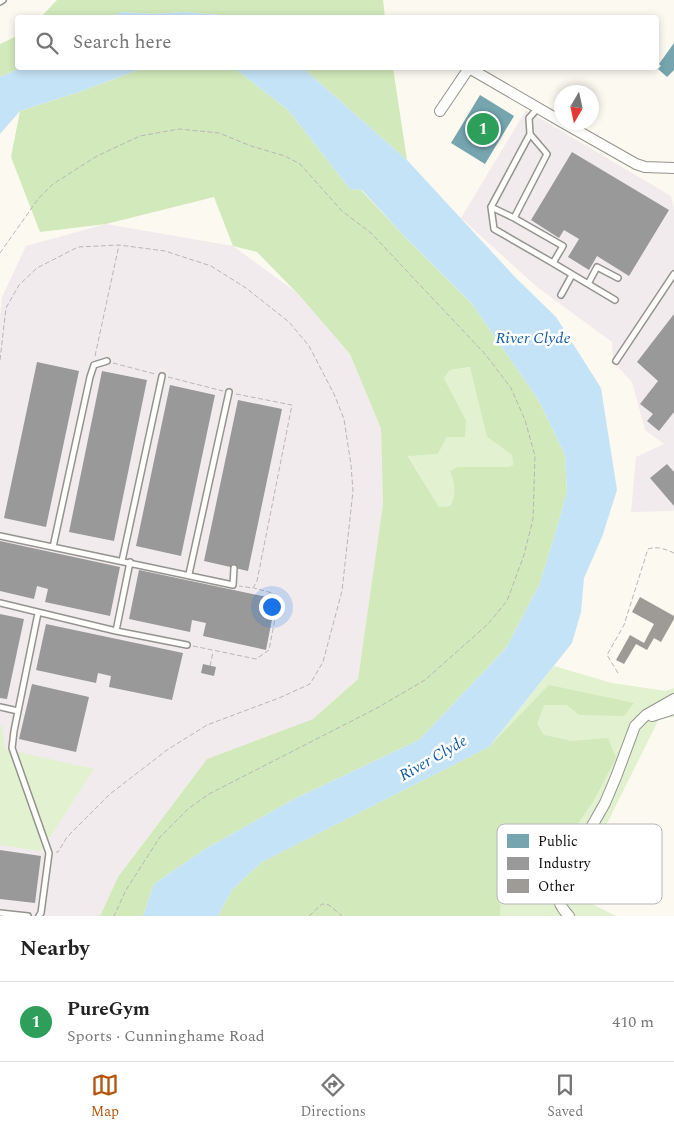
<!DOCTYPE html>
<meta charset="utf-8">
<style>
:root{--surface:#fff;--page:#f6f6f6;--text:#222;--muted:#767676;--line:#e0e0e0;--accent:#b45309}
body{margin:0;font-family:Spectral,serif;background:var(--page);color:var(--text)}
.compass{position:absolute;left:554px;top:85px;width:45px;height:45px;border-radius:50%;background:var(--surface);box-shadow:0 2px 8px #0003;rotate:189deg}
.you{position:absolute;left:271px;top:606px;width:18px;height:18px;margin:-12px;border:4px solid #fff;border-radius:50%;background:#1a73e8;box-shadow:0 0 0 8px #1a73e833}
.badge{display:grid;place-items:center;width:32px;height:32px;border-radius:50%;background:var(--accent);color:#fff;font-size:16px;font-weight:700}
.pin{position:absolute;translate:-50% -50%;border:2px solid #fff;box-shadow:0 1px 5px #0006}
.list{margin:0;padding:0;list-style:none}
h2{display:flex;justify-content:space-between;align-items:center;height:65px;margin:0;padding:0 20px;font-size:21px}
h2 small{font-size:16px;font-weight:400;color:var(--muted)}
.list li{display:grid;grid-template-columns:32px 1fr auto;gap:15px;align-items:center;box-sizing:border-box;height:80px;padding:0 20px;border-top:1px solid var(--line)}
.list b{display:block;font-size:19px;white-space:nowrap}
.list p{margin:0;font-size:16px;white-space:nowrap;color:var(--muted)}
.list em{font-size:16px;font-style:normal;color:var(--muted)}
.icon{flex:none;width:28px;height:28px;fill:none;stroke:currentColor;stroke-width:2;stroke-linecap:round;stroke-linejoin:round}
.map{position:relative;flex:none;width:674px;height:916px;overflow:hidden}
.search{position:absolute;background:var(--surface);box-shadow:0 2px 8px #0003;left:15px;right:15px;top:15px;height:55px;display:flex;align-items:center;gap:12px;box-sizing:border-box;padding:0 18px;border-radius:5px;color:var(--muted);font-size:19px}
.sheet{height:145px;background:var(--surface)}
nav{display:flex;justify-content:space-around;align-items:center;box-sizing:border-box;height:70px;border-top:1px solid var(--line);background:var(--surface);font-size:14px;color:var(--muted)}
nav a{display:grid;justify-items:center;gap:2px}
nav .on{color:var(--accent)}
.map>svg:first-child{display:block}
.industrial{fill:#f2ebee}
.green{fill:#e2f1cf}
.forest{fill:#d2e9bc;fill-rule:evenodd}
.water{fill:#c5e3f6}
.public{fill:#76a5af}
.industry{fill:#999}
.building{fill:#9e9b96}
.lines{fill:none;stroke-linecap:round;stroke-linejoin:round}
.service-casing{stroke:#94938f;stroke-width:8}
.minor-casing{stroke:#94938f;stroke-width:12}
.path{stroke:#b7b7b5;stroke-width:1;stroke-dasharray:5 2.5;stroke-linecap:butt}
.service{stroke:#fefefd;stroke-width:5}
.minor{stroke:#fefefd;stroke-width:10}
.labels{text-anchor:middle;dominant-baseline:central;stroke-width:5;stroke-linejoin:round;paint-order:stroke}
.water-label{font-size:16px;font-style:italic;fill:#105ca4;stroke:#fff}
.key{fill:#fff;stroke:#b6b6b6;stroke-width:1}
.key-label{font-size:14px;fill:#0c0c0c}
</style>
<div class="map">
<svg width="674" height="916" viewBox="0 0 674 916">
<rect width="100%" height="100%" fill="#fbf9f0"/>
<path class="industrial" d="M526,110l145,86 3,14v301l-43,1 5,-55 28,-13 -19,-14 -13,-48 -19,-20 -1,-20 -75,-55 -76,-69z
M106,224l127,22 67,49 50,59 31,75 2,75 -25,175 -45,40 -106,40 -89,118 -18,39h-100v-600l2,-19 24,-51z"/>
<path class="green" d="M471,367l16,70 25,18 1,11 -4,1h-52l-7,4c4,13 7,23 0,35l-11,1 -31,-52 30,-1 9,-17 19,-17 -22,-42 6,-8z
M554,666l58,17 54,8 8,-3v29l-15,2 -87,175 44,22h-398l44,-54 227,-115z
M0,726h2l3,23 89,20 -53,82 -41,-6z"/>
<path class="forest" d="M57,0h326l2,17 -159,1 -5,-3 -37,-3 -31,2 -32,-2 -10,6h-71z
M17,36l1,32h3l-21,9v-33z
M143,68h91l54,42 62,79 11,1 43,46 68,68 67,97 26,54 2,37 -10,35 -17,56 -34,65 -87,92 -123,58 -91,51 -51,35 -11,32h-43l18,-39 89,-118 106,-40 45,-40 25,-175 -2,-75 -31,-75 -50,-58 -43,-44 -24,-6 -19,-49 -108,27 -66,8 -29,-75 9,-46 62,-20zM470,367l17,70 25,18 1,10 -4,2h-52l-7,4c4,12 7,23 0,35l-11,1 -31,-51 30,-2 9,-17h18l1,-17 -22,-42 6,-8z
M303,68h90l14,92z
M549,685l85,18 -10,13 -45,-1 -12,-10h-23l-7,19 7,11 28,6 36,-3 8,20 -22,42 -21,31 -25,49 -47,2 -1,34h-282l14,-26 30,-28 227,-115z"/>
<path class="water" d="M121,12l32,2 31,-2 37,3 5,2h-115z
M21,68h122l-61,23 -62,20 -20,23v-57z
M234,68h69l104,92 108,117 41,40 45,71 16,102 -15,47 -18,41 -3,34 -9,31 -83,104 -227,115 -30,28 -14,26h-75l11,-32 51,-35 91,-51 123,-58 87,-92 34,-65 17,-56 10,-35 -2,-37 -26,-54 -67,-97 -68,-68 -42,-46 -12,-1 -62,-79z"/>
<path class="public" d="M674,43v27l-7,7 -9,-8 3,-3 -2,-2z
M480,95l34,21 -29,48 -34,-21z"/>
<path class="industry" d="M572,152l97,58 -40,66 -32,-20 -8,14 -21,-13 11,-18 -15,-9 -5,8 -28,-18z
M674,314v98l-15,19 -12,-10 6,-7 -13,-10 18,-23 -21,-19z
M37,362l42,9 -33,156 -42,-9z
M102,371l45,9 -33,161 -45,-9z
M170,385l45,10 -34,161 -45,-10z
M238,400l44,9 -34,162 -44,-10z
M667,464l7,8v34l-24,-28z
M0,541l120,26 -10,49 -65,-14 3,-13 -11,-3 -3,13 -34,-8z
M139,570l137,29 -10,51 -63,-14 3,-13 -14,-3 -2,12 -61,-13z
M0,614l24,5 -17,80 -7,-1z
M46,624l137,29 -11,47 -63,-13 2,-11 -13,-3 -2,10 -60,-13z
M203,664l13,3 -2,9 -13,-3z
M32,684l57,13 -13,55 -57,-13z
M0,850l41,6 -6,47 -35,-4z"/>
<path class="building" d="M640,597l34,19v3l-13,23 -7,-4 -7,12 -11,-6 -12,20 -8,-4 14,-25 14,8 10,-19 -22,-12z"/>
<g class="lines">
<defs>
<path id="service" d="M0,2l3,-2
M538,108l-9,10 1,16 17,20 -33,64 49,28 -10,17 62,37
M491,207l3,22 59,34
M514,218l-23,-11 39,-73
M588,284l9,-17 21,11
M561,295l11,-20
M616,361l58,-87
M0,536l233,49 1,-17
M53,547l37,-170 4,-12 13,-4
M122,561l40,-185
M189,574l40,-182
M0,603l116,28 71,14
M38,613l-24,118 -2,17 37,105 -8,60 -2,3
M116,631l14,-69
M0,707l18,4
M0,913l28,3"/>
<path id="minor" d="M469,68l93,54
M440,111l29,-43
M562,122l74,42 9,3 29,1
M652,716l22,-7
M569,916c-11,-11 -16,-26 -9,-41l32,-49 13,-23 11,-26 19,-51 11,-11 28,-16"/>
</defs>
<use href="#service" class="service-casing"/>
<use href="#minor" class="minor-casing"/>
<path class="path" d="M0,253l38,-54 15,-15 44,-28 43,-20 39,-7 40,4 32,13 34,10 15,8 42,47 29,22 114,121 26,34 14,32 10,36 -2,63 -9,36 -17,46 -19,23 -63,56 -48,28 -168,86 -21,15 -28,28 -34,53 -12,26
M95,356l24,-111
M0,360l6,-52 13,-23 18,-17 41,-21 41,-2 46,6 46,15 35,22 43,34 20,24 25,48 10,25 7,46 2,26 -11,100 -19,71 -13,22 -31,14 -72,27 -40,25 -57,44 -43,43 -9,15h-2
M113,363l42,11
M168,377l55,14
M236,394l56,11 -35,176 -4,7 -14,-2
M193,646l63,13 13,-9 10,-52 -7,-5 -18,-5
M210,666l3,-14
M618,673l-11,-18 17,-30 24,-76c10,-3 17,0 26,4
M309,916l13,-12 7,1 13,11"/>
<use href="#service" class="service"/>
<use href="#minor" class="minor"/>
</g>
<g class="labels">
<g class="water-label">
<text x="533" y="338">River Clyde</text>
<text transform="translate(433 758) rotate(-30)">River Clyde</text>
</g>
</g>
<rect x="497" y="824" width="165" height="80" rx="8" class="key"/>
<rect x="507" y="834" width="22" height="14" fill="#76a5af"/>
<rect x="507" y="857" width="22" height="13" fill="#999"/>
<rect x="507" y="879" width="22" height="14" fill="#9e9b96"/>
<g class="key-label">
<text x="538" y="846">Public</text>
<text x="538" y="868">Industry</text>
<text x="538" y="891">Other</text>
</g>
</svg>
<svg class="compass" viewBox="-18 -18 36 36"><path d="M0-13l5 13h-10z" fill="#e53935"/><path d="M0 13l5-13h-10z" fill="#767676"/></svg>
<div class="you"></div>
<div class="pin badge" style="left:483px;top:129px;background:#2e9e5b">1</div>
<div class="search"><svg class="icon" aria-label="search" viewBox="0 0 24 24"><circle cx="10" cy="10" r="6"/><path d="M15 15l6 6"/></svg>Search here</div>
</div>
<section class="sheet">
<h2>Nearby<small></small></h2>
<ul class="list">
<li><span class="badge" style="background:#2e9e5b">1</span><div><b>PureGym</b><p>Sports · Cunninghame Road</p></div><em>410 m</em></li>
</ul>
</section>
<nav>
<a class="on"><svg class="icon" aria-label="map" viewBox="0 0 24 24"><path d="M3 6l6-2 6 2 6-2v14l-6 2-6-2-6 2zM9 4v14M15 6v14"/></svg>Map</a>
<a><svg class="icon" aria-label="directions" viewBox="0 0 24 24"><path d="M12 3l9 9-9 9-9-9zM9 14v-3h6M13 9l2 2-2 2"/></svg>Directions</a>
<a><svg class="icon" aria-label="saved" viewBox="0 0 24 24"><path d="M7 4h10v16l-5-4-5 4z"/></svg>Saved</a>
</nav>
